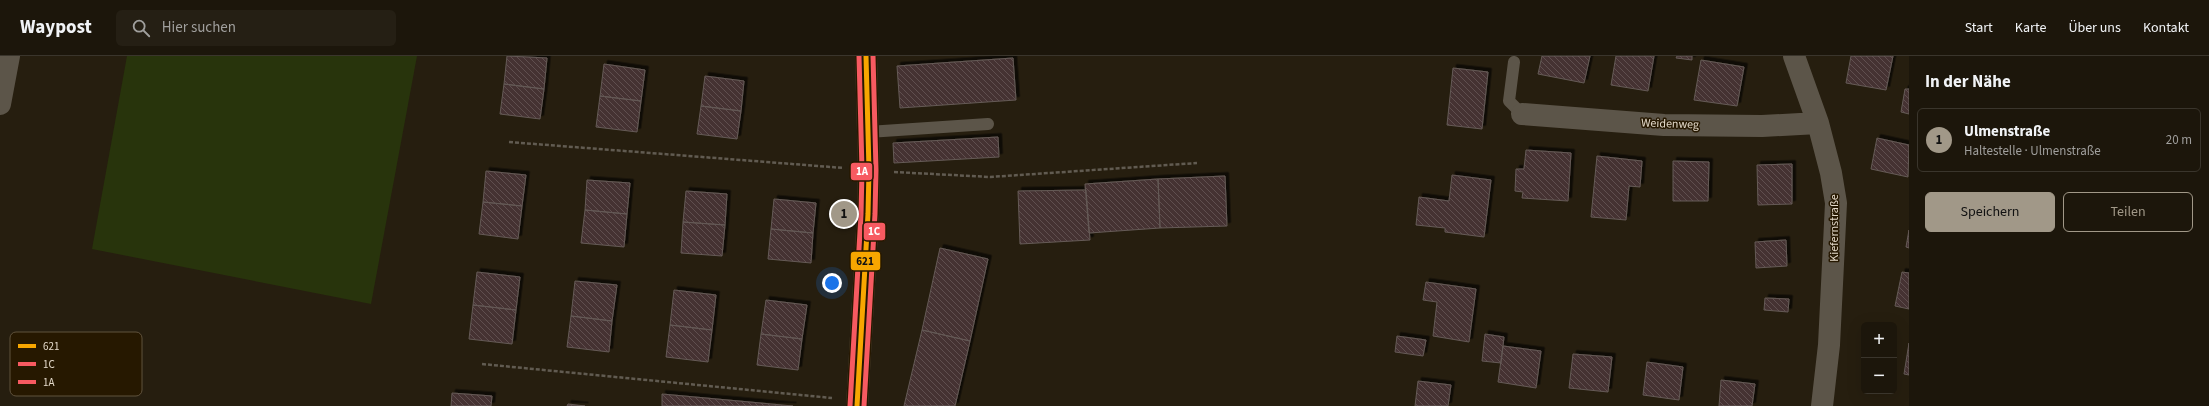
<!DOCTYPE html>
<html lang="de">
<meta charset="utf-8">
<style>
:root{--surface:#1c160b;--page:#251f14;--text:#f1f3f6;--muted:#a09f9d;--line:#3a352c;--accent:#a19888}
body{margin:0;font-family:"Source Sans 3",sans-serif;background:var(--page);color:var(--text)}
.controls{position:absolute;right:12px;bottom:12px;display:grid;overflow:hidden;border-radius:6px;box-shadow:0 4px 16px #0002}
.controls button{width:36px;height:36px;display:grid;place-items:center;padding:0;border:0;border-bottom:1px solid var(--line);background:var(--surface);color:var(--text);font:20px sans-serif}
.you{position:absolute;left:832px;top:227px;width:14px;height:14px;margin:-10px;border:3px solid #fff;border-radius:50%;background:#1a73e8;box-shadow:0 0 0 6px #1a73e833}
.badge{display:grid;place-items:center;width:26px;height:26px;border-radius:50%;background:var(--accent);color:#111;font-size:13px;font-weight:700}
.pin{position:absolute;translate:-50% -50%;border:2px solid #fff;box-shadow:0 1px 4px #0006}
.list{margin:0;padding:0;list-style:none}
h2{display:flex;justify-content:space-between;align-items:center;height:52px;margin:0;padding:0 16px;font-size:17px}
h2 small{font-size:13px;font-weight:400;color:var(--muted)}
.list li{display:grid;grid-template-columns:26px 1fr auto;gap:12px;align-items:center;box-sizing:border-box;height:64px;margin:0 8px 8px;padding:0 8px;border:1px solid var(--line);border-radius:6px}
.list b{display:block;font-size:15px;white-space:nowrap}
.list p{margin:0;font-size:13px;white-space:nowrap;color:var(--muted)}
.list em{font-size:13px;font-style:normal;color:var(--muted)}
.actions{display:flex;gap:8px;padding:12px 16px}
.actions a{flex:1;padding:9px 0;border:1px solid var(--accent);border-radius:6px;text-align:center;font-size:14px;color:var(--accent)}
.actions .main{background:var(--accent);color:#111}
.icon{flex:none;width:22px;height:22px;fill:none;stroke:currentColor;stroke-width:2;stroke-linecap:round;stroke-linejoin:round}
.map{position:relative;flex:none;width:1909px;height:350px;overflow:hidden}
header{display:flex;align-items:center;gap:24px;box-sizing:border-box;height:56px;padding:0 20px;background:var(--surface);border-bottom:1px solid var(--line)}
header strong{font-size:19px}
nav{display:flex;gap:22px;margin-inline-start:auto;font-size:14px}
.search{width:280px;height:36px;background:var(--page);display:flex;align-items:center;gap:10px;box-sizing:border-box;padding:0 14px;border-radius:6px;color:var(--muted);font-size:15px}
main{display:flex}
aside{flex:1;background:var(--surface)}
.map>svg:first-child{display:block}
.park{fill:#28340c}
.building{fill:url(#building-back-hatch);stroke:#655a56;filter:url(#shadow)}
.lines{fill:none;stroke-linecap:round;stroke-linejoin:round}
.path{stroke:#615b51;stroke-width:2.5;stroke-dasharray:4 2;stroke-linecap:butt}
.service{stroke:#5c5549;stroke-width:12}
.minor{stroke:#5c5549;stroke-width:22}
.bus-1-casing{stroke:#261800;stroke-width:8}
.bus-2-casing{stroke:#261800;stroke-width:8}
.bus-3-casing{stroke:#261800;stroke-width:8}
.bus-1{stroke:#f7a600;stroke-width:5}
.bus-2{stroke:#f75a61;stroke-width:5}
.bus-3{stroke:#f75a61;stroke-width:5}
.labels{text-anchor:middle;dominant-baseline:central;stroke-width:3;stroke-linejoin:round;paint-order:stroke}
.street-label{font-size:12px;fill:#e3d9c9;stroke:#261800}
.key{fill:#261800;stroke:#5f523c;stroke-width:1}
.key-label{font-size:11px;fill:#e3d9c9}
.line-badge{stroke:#261800;stroke-width:1.5}
.badge-label{font-size:11px;text-anchor:middle;font-weight:bold;fill:#fff}
.pale-badge-label{font-size:11px;text-anchor:middle;font-weight:bold;fill:#111}
</style>
<header>
<strong>Waypost</strong>
<div class="search"><svg class="icon" aria-label="search" viewBox="0 0 24 24"><circle cx="10" cy="10" r="6"/><path d="M15 15l6 6"/></svg>Hier suchen</div>
<nav><a>Start</a><a>Karte</a><a>Über uns</a><a>Kontakt</a></nav>
</header>
<main>
<div class="map">
<svg width="1909" height="350" viewBox="0 0 1909 350">
<defs>
<pattern id="building-back-hatch" width="6" height="6" patternUnits="userSpaceOnUse"><rect width="6" height="6" fill="#453333"/><path d="M-1 5l2 2M0 0l6 6M5-1l2 2" fill="none" stroke="#60504f"/></pattern>
<filter id="shadow"><feDropShadow dx="3.5" dy="-3.5" stdDeviation="0" flood-color="#0009"/></filter>
</defs>
<rect width="100%" height="100%" fill="#261e0f"/>
<path class="park" d="M127,0h290l-46,248 -279,-55z"/>
<path class="building" d="M507,0l40,2 -3,31 -40,-5z
M1542,0h48l-6,27 -46,-9z
M1616,0h38l-6,35 -37,-6z
M1677,0h15v4l-16,-2z
M1851,0h42l-7,34 -40,-7z
M1013,2l3,42 -116,8 -3,-42z
M1701,4l43,7 -7,39 -43,-6z
M604,8l41,6 -4,31 -41,-5z
M1453,12l35,4 -6,57 -35,-4z
M705,20l39,5 -3,30 -40,-5z
M504,28l40,5 -4,30 -40,-5z
M1905,33h4v25l-8,-2z
M600,40l41,5 -4,31 -41,-5z
M701,50l40,5 -4,28 -40,-5z
M998,81l1,20 -105,6 -1,-20z
M1877,82l32,7 -1,32 -37,-8z
M1526,94l45,3 -3,48 -46,-3 1,-6 -8,-1 1,-22h8z
M1597,100l45,5 -2,26 -11,-1 -3,34 -35,-3z
M1673,105l36,1 -1,39h-35z
M1792,108v40l-34,1 -1,-40z
M486,115l40,4 -4,31 -39,-4z
M1452,119l39,5 -7,57 -39,-5v-4l-29,-3 3,-28 30,4z
M1225,120l2,50 -67,2 -2,-49z
M1158,123l2,49 -71,5 -4,-49z
M587,124l43,3 -3,31 -42,-4z
M1086,134l4,50 -70,4 -2,-53z
M686,135l41,3 -2,31 -42,-3z
M774,143l42,4 -3,30 -42,-4z
M483,146l39,4 -4,33 -39,-5z
M585,154l42,4 -3,33 -43,-4z
M683,166l42,3 -3,31 -41,-3z
M771,173l42,4 -2,30 -43,-4z
M1909,174v18l-3,-1z
M1786,184l1,26 -31,2 -1,-26z
M940,192l48,11 -18,82 -48,-11z
M477,216l43,5 -4,33 -43,-5z
M1902,216l7,1v36l-14,-3z
M575,225l42,4 -5,36 -41,-5z
M1426,226l50,7 -7,53 -36,-6 4,-34 -14,-2z
M674,234l42,5 -4,35 -42,-5z
M1765,242l24,1 -1,13 -24,-2z
M766,244l41,5 -5,34 -41,-5z
M473,249l43,5 -4,34 -43,-5z
M571,260l41,5 -3,31 -42,-5z
M670,269l42,5 -4,32 -42,-5z
M922,274l48,11 -15,65h-51z
M761,278l41,5 -4,31 -41,-5z
M1485,278l19,3 -3,26 -19,-2z
M1397,280l29,4 -3,16 -28,-4z
M1909,287v32l-5,-1z
M1503,290l38,5 -5,37 -38,-6z
M1573,298l39,3 -4,35 -39,-4z
M1647,306l36,5 -4,33 -36,-5z
M1721,324l34,4 -3,22h-33z
M1418,325l33,4 -3,21h-33z
M452,337l40,3 -1,10h-40z
M662,338l131,12h-131z
M568,348l17,2h-18z"/>
<g class="lines">
<path class="path" d="M509,86l335,26
M894,116l96,5 207,-14
M482,308l350,34"/>
<path class="service" d="M1514,6l-5,39 13,13
M868,76l120,-8"/>
<path class="minor" d="M1794,0l24,67 13,50 5,30 -7,142 -7,61
M0,48l9,-48
M1522,58l142,11 98,1 56,-3
M857,350l11,-192 1,-44 -3,-114"/>
<defs>
<path id="bus-1" d="M857,350l11,-192 1,-44 -3,-114"/>
<path id="bus-2" d="M864,350l11,-192 1,-44 -3,-114"/>
<path id="bus-3" d="M850,350l11,-192 1,-44 -3,-114"/>
</defs>
<use href="#bus-1" class="bus-1-casing"/>
<use href="#bus-2" class="bus-2-casing"/>
<use href="#bus-3" class="bus-3-casing"/>
<use href="#bus-1" class="bus-1"/>
<use href="#bus-2" class="bus-2"/>
<use href="#bus-3" class="bus-3"/>
</g>
<g class="labels">
<g class="street-label">
<text transform="translate(1670 68) rotate(2)">Weidenweg</text>
<text transform="translate(1834 172) rotate(-90)">Kiefernstraße</text>
</g>
</g>
<rect x="10" y="276" width="132" height="64" rx="6" class="key"/>
<rect x="18" y="288" width="18" height="4" fill="#f7a600"/>
<rect x="18" y="306" width="18" height="4" fill="#f75a61"/>
<rect x="18" y="324" width="18" height="4" fill="#f75a61"/>
<g class="key-label">
<text x="43" y="294">621</text>
<text x="43" y="312">1C</text>
<text x="43" y="330">1A</text>
</g>
<g class="line-badge">
<rect x="850" y="106" width="23" height="19" rx="4" fill="#f75a61"/>
<rect x="863" y="166" width="23" height="19" rx="4" fill="#f75a61"/>
<rect x="850" y="195" width="31" height="20" rx="4" fill="#f7a600"/>
</g>
<g class="badge-label">
<text x="862" y="119">1A</text>
<text x="874" y="179">1C</text>
</g>
<g class="pale-badge-label">
<text x="865" y="209">621</text>
</g>
</svg>
<div class="controls">
<button>+</button>
<button>−</button>
</div>
<div class="you"></div>
<div class="pin badge" style="left:844px;top:158px">1</div>
</div>
<aside>
<h2>In der Nähe<small></small></h2>
<ul class="list">
<li><span class="badge">1</span><div><b>Ulmenstraße</b><p>Haltestelle · Ulmenstraße</p></div><em>20 m</em></li>
</ul>
<div class="actions"><a class="main">Speichern</a><a>Teilen</a></div>
</aside>
</main>
